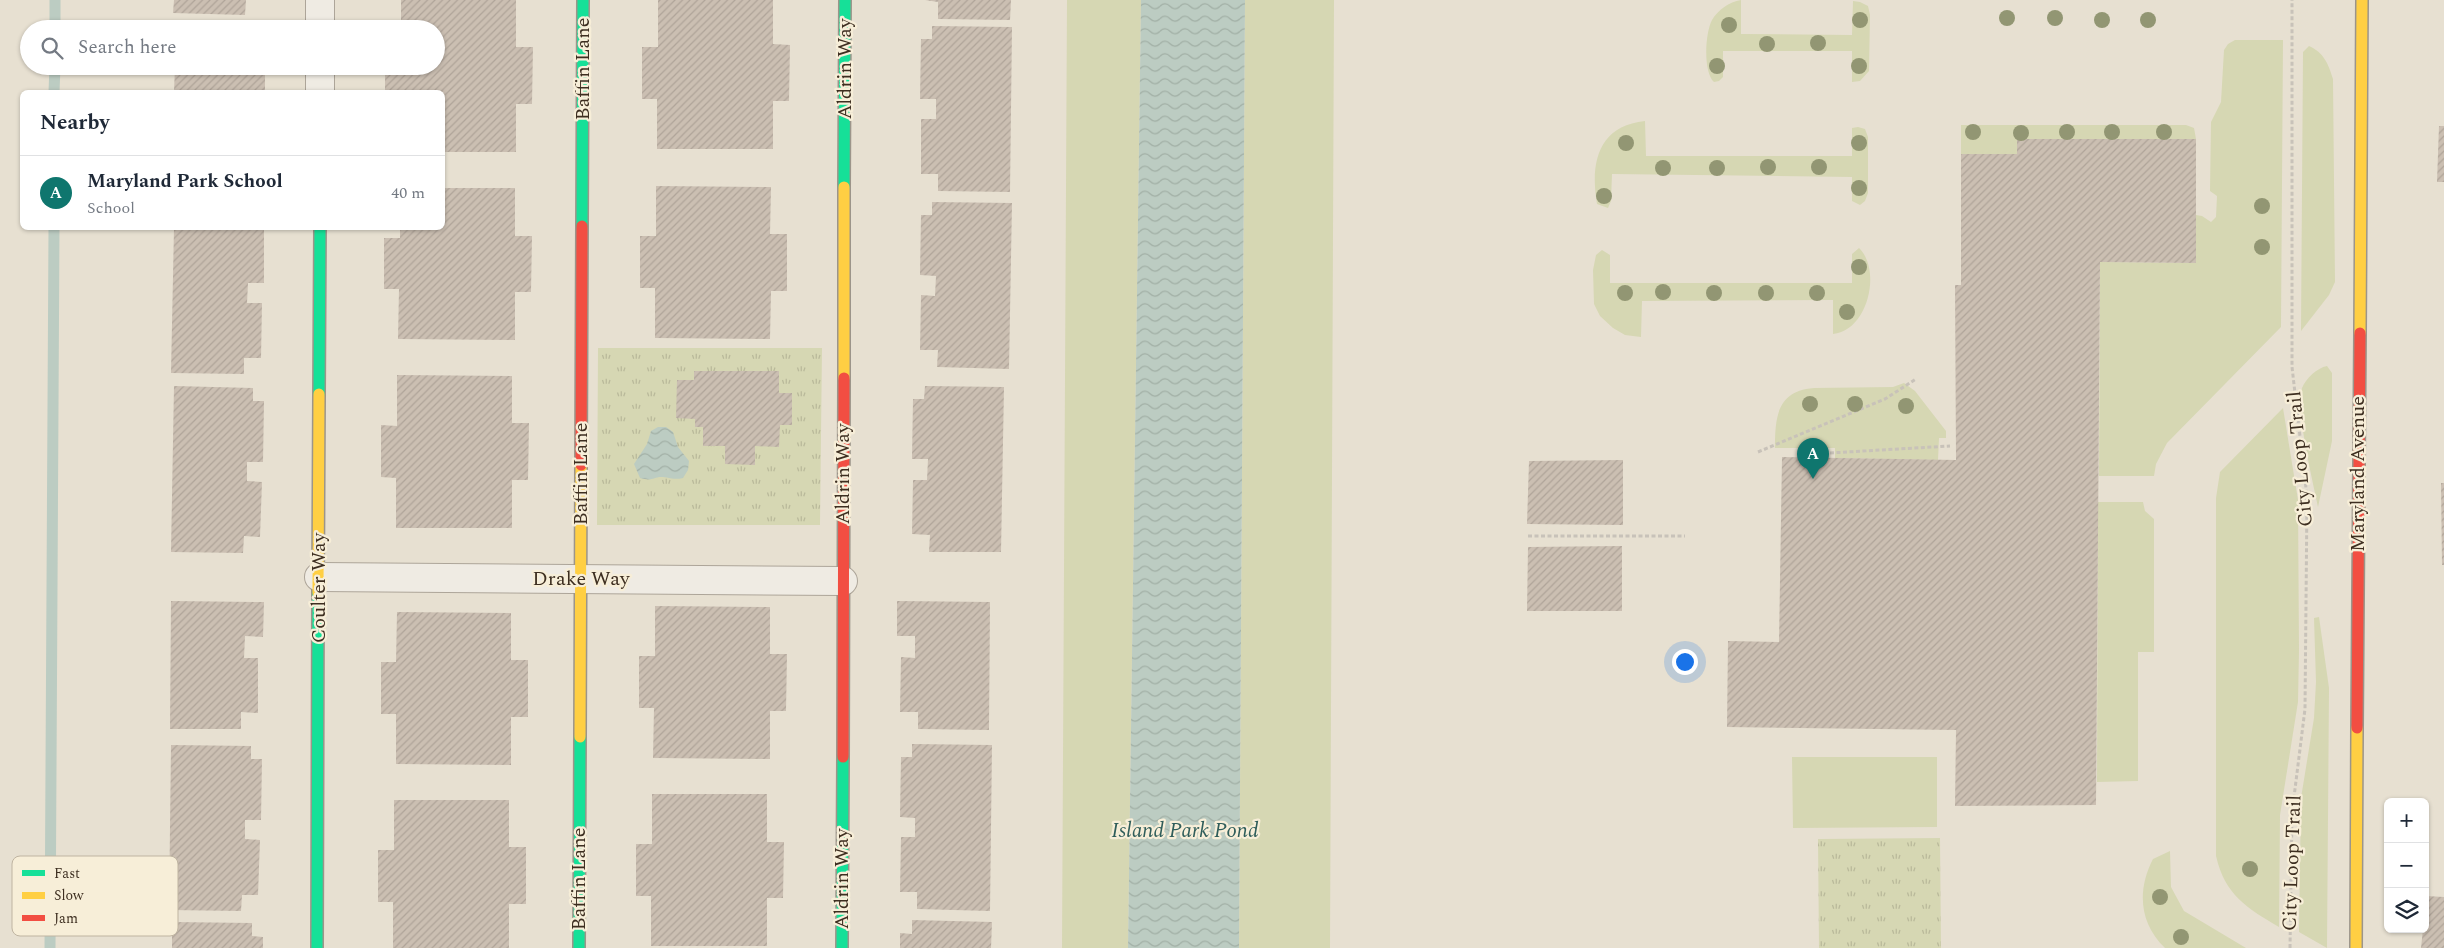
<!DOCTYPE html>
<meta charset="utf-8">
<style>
:root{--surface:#fff;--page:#f2f2f3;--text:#1f2937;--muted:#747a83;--line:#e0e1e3;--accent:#0f766e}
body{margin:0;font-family:Spectral,serif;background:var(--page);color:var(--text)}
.controls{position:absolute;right:15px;bottom:15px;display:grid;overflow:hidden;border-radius:8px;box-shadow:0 1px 4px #0004}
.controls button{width:45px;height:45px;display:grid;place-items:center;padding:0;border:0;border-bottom:1px solid var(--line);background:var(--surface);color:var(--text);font:25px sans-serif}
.you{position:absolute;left:1684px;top:661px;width:18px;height:18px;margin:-12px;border:4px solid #fff;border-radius:50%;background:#1a73e8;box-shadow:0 0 0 8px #1a73e833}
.badge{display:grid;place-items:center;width:32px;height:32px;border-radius:50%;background:var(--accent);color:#fff;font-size:16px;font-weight:700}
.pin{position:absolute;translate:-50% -41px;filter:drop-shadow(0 1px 2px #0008)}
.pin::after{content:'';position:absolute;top:26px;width:18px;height:15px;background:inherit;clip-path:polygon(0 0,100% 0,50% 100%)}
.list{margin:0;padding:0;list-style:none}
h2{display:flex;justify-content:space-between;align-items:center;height:65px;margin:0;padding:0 20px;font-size:21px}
h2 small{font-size:16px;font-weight:400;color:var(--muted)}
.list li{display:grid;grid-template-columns:32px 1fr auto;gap:15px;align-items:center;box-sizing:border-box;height:75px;padding:0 20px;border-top:1px solid var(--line)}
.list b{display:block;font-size:19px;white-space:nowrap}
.list p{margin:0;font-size:16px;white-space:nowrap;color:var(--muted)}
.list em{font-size:16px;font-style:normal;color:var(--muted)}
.icon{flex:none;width:28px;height:28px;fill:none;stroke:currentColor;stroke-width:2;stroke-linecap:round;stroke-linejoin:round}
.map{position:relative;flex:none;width:2444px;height:948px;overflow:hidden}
.search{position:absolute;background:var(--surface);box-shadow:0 1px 4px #0004;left:20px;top:20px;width:425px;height:55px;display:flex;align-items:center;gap:12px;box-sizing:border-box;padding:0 18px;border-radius:28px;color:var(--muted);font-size:19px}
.panel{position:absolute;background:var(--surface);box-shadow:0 1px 4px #0004;left:20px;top:90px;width:425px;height:140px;border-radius:8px}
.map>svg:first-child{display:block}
.green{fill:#d6d7b3}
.park{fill:url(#park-tufts)}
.water{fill:url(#water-waves)}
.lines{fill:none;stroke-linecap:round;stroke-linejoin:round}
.stream{stroke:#bcccc2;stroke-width:11}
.building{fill:url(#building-hatch)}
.street-casing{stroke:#ada599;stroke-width:30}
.fast-casing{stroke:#9c958a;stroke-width:14}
.slow-casing{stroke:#9c958a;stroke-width:14}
.jam-casing{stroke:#9c958a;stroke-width:14}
.path{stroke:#c8c2b9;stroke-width:3;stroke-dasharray:4 2.5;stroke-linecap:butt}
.street{stroke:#efebe3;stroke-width:28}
.fast{stroke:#16e098;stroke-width:11}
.slow{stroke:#ffcf43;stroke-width:11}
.jam{stroke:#f24e42;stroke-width:11}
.tree{fill:#929673}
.labels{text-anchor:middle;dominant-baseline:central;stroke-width:4.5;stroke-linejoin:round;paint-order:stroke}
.street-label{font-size:20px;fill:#3d2e20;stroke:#f7eed8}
.water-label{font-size:21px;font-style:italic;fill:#2f5d5a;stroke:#f7eed8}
.key{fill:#f7eed8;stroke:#bfb4a1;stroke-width:1}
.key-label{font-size:14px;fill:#3d2e20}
</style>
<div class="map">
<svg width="2444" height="948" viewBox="0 0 2444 948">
<defs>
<pattern id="park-tufts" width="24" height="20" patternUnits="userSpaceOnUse" patternTransform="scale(1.25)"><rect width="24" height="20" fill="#d6d7b3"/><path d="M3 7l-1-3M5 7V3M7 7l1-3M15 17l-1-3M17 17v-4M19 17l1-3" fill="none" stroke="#b9b99a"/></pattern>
<pattern id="water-waves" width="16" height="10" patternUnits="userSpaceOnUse" patternTransform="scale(1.25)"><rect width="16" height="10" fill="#bcccc2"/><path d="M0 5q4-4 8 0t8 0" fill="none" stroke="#a2b0a6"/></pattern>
<pattern id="building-hatch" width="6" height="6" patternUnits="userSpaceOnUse" patternTransform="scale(1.25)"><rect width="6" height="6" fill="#cbbfb2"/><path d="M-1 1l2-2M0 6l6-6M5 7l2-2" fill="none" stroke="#afa499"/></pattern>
</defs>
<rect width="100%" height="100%" fill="#e7e0d1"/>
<path class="green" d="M1067,0h74l-13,948h-66z
M1245,0h89l-4,948h-91z
M1741,0v34l111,1 1,-34 7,1 8,4 2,9 -1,56 -9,10 -8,1v-31h-129v26l-4,4 -5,1c-11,-10 -9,-49 -2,-62 6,-10 17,-18 29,-20z
M2235,40h48l-2,287 -114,116 -11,21 -2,12h-55l1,-214 96,1v-48l6,1 9,6 5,-5 1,-21 -7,-5 1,-69 10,-20 3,-52 4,-6z
M2309,46c15,7 19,17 24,33l2,203 -6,13 -28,36 2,-279z
M1645,121l1,35h206v-28l6,-1 7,2 3,8v56l-3,8 -5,4 -8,-4v-24l-240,-3 -1,27 -3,7 -11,-4c-7,-41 1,-78 48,-83z
M1961,125h225l8,3 2,11h-178l-1,15h-56z
M1859,248c23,22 9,83 -26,86v-34l-191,1 -1,36 -16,-2 -12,-7 -13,-12 -6,-12 -1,-34 3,-15 6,-5 8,5v28h242v-29z
M2327,366l5,7v68l-14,66c-5,-25 -23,-98 -16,-119 4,-10 15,-20 25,-22z
M1904,383l11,8 31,40v7h-7l-1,22 -103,-2v-10h-60c0,-31 2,-57 39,-60l79,-1z
M2283,408l15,92 1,150 -1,52 -18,113 -1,112c-32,-19 -54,-32 -63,-71v-358l4,-26z
M2098,502h45l2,9 9,8v133h-16v129l-41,1z
M2319,617l10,71 -2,260 -28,-16 2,-134 13,-80 2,-36 -2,-64z
M1792,757h145v70l-144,1z
M2170,851l1,36 13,24 62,37h-81c-26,-25 -28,-58 -12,-89z"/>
<path class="park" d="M598,348h224l-2,177h-223z
M1940,838l1,110h-122l-1,-109z"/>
<path class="water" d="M1141,0h104l-6,948h-111z
M658,427h8l7,5 5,15 11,14 -1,9 -5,8c-8,2 -12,0 -20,-1 -9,-1 -10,5 -23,1l-6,-14 13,-20 4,-13z"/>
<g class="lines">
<path class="stream" d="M55,29v-29
M54,92l1,-26
M50,948l4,-720"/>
</g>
<path class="building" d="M174,0h72l-1,15 -72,-2z
M401,0h115v47h17l-1,57h-16v48h-74v-60h-57v-26h51v-37h-35z
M658,0h115v44l17,1 -1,56h-16v48h-116v-50h-15v-52h16z
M925,0h86l-1,20 -72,-1v-17z
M175,26l43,1v2h-43z
M932,26l80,1 -2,165 -72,-1v-17h-17v-55h15v-20h-16l1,-60h11z
M175,66h90v26h-91z
M2439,126h5v56h-7z
M2017,139h179v124l-96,-1 -4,543 -141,1 1,-76 -229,-3 1,-86 51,1 3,-185 174,3 -1,-175h6v-131h56z
M656,186l115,1 -1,47h17v57h-16l-1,48 -115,-1v-50h-15v-52h16z
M442,188h73v48h17l-1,56h-16v48l-117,-1 1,-50h-15v-51h16v-10h42z
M932,202l80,1 -3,166 -72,-2 1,-17h-18l1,-55 14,1 1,-20 -16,-1 1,-60h11z
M174,228h90v55h-16l-1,20h15l-1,55h-17v16l-73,-1z
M694,371h85v22h13v32h-12l-1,22 -24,-1v19l-30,-1v-18h-22v-19h-8v-8l-19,-1 1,-38h17z
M397,375l115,1v47h17l-1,57h-16v48h-116v-50l-15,-1v-52l16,1z
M174,386l79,2v13h11l-1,61h-16v19l15,1 -2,55 -16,-1 -1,17 -72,-1z
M925,386l79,1 -3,165h-72l1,-17 -18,-1 1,-54h14l1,-21h-16l1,-60h11z
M1623,460v65l-96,-1 2,-63z
M2441,483h3v82h-2z
M1622,546v65h-95l1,-64z
M171,601l93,1 -1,35 -18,-1 -1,22h14v55l-17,-1v17h-71z
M897,601l93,1 -1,128 -71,-1v-17h-18l1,-55 14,1v-22h-18z
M655,606l115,1v47h17l-1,57h-16v48l-117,-1 1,-50h-15v-52h16z
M397,612l114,1v47h17v57h-17v48l-115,-1v-50h-15v-52h15z
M912,744l80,1 -2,166 -73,-2v-17h-17l1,-55h14v-19l-15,-1 1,-60h11z
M171,745l80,1v13h11l-1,61h-16v19l15,1 -2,55h-16l-1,16 -72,-1z
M652,794h115v48h17l-1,56h-16v48h-116v-50h-15v-52h16z
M394,800h115v47h17v57h-17v44h-116v-46h-15v-52h16z
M2426,896l18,1v51h-23l2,-19h2z
M912,920l80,2 -1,26h-91v-15l12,1z
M172,922l80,1v13l11,1v11h-91z"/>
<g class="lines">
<defs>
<path id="street" d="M320,29v-29
M320,92v-26
M319,577l524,4"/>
<path id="fast" d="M844,187l1,-187
M582,226l1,-226
M319,394l1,-166
M317,948l1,-355
M579,948l1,-211
M842,948l1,-191"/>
<path id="slow" d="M2360,333l2,-333
M844,378v-191
M318,593l1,-199
M580,737l1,-272
M2356,948l1,-220"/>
<path id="jam" d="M581,465l1,-239
M2357,728l3,-395
M843,757l1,-379"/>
</defs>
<use href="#street" class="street-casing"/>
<use href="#fast" class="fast-casing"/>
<use href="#slow" class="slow-casing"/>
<use href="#jam" class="jam-casing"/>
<path class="path" d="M1758,452l127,-53 31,-20
M1830,453l120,-7
M1528,536h157
M2290,948l2,-135 13,-104 2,-212 -15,-130v-367"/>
<use href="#street" class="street"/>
<use href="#fast" class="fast"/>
<use href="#slow" class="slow"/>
<use href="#jam" class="jam"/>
</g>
<g class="tree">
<circle cx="2007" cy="18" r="8"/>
<circle cx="2055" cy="18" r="8"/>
<circle cx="1860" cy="20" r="8"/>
<circle cx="2102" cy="20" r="8"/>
<circle cx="2148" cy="20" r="8"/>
<circle cx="1729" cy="25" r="8"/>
<circle cx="1818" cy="43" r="8"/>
<circle cx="1767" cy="44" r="8"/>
<circle cx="1717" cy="66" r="8"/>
<circle cx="1859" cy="66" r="8"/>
<circle cx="1973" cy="132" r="8"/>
<circle cx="2067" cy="132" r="8"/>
<circle cx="2112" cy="132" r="8"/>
<circle cx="2164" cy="132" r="8"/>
<circle cx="2021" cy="133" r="8"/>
<circle cx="1626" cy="143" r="8"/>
<circle cx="1859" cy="143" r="8"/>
<circle cx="1768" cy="167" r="8"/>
<circle cx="1819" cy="167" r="8"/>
<circle cx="1663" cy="168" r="8"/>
<circle cx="1717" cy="168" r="8"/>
<circle cx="1859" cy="188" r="8"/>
<circle cx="1604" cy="196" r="8"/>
<circle cx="2262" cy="206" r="8"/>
<circle cx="2262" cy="247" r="8"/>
<circle cx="1859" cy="267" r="8"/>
<circle cx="1663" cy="292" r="8"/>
<circle cx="1625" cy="293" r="8"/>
<circle cx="1714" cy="293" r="8"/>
<circle cx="1766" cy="293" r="8"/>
<circle cx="1817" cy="293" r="8"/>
<circle cx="1847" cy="312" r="8"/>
<circle cx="1810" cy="404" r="8"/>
<circle cx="1855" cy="404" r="8"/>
<circle cx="1906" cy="406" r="8"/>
<circle cx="2250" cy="869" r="8"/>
<circle cx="2160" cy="897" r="8"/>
<circle cx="2181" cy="937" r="8"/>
</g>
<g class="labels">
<g class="street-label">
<text transform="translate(583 69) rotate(-90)">Baffin Lane</text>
<text transform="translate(845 69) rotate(-90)">Aldrin Way</text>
<text transform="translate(2300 459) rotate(-95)">City Loop Trail</text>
<text transform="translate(581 474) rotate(-90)">Baffin Lane</text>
<text transform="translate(843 474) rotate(-90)">Aldrin Way</text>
<text transform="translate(2358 474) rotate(-90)">Maryland Avenue</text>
<text x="581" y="579">Drake Way</text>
<text transform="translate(319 588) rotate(-90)">Coulter Way</text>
<text transform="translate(2292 863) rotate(-88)">City Loop Trail</text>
<text transform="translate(579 879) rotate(-90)">Baffin Lane</text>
<text transform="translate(842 879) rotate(-90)">Aldrin Way</text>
</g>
<g class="water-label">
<text x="1185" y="831">Island Park Pond</text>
</g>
</g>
<rect x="12" y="856" width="166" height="80" rx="8" class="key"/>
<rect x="22" y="870" width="23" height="6" fill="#16e098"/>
<rect x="22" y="892" width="23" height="7" fill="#ffcf43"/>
<rect x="22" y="915" width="23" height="6" fill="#f24e42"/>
<g class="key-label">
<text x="54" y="878">Fast</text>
<text x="54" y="900">Slow</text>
<text x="54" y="923">Jam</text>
</g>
</svg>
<div class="controls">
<button>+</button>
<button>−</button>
<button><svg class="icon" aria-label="layers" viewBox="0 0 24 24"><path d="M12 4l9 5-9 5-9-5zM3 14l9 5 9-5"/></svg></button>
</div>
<div class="you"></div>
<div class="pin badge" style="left:1813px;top:479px">A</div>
<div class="search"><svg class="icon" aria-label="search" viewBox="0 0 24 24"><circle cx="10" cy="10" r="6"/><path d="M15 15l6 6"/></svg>Search here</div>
<section class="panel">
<h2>Nearby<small></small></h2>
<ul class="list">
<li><span class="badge">A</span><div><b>Maryland Park School</b><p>School</p></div><em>40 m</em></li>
</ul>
</section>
</div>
